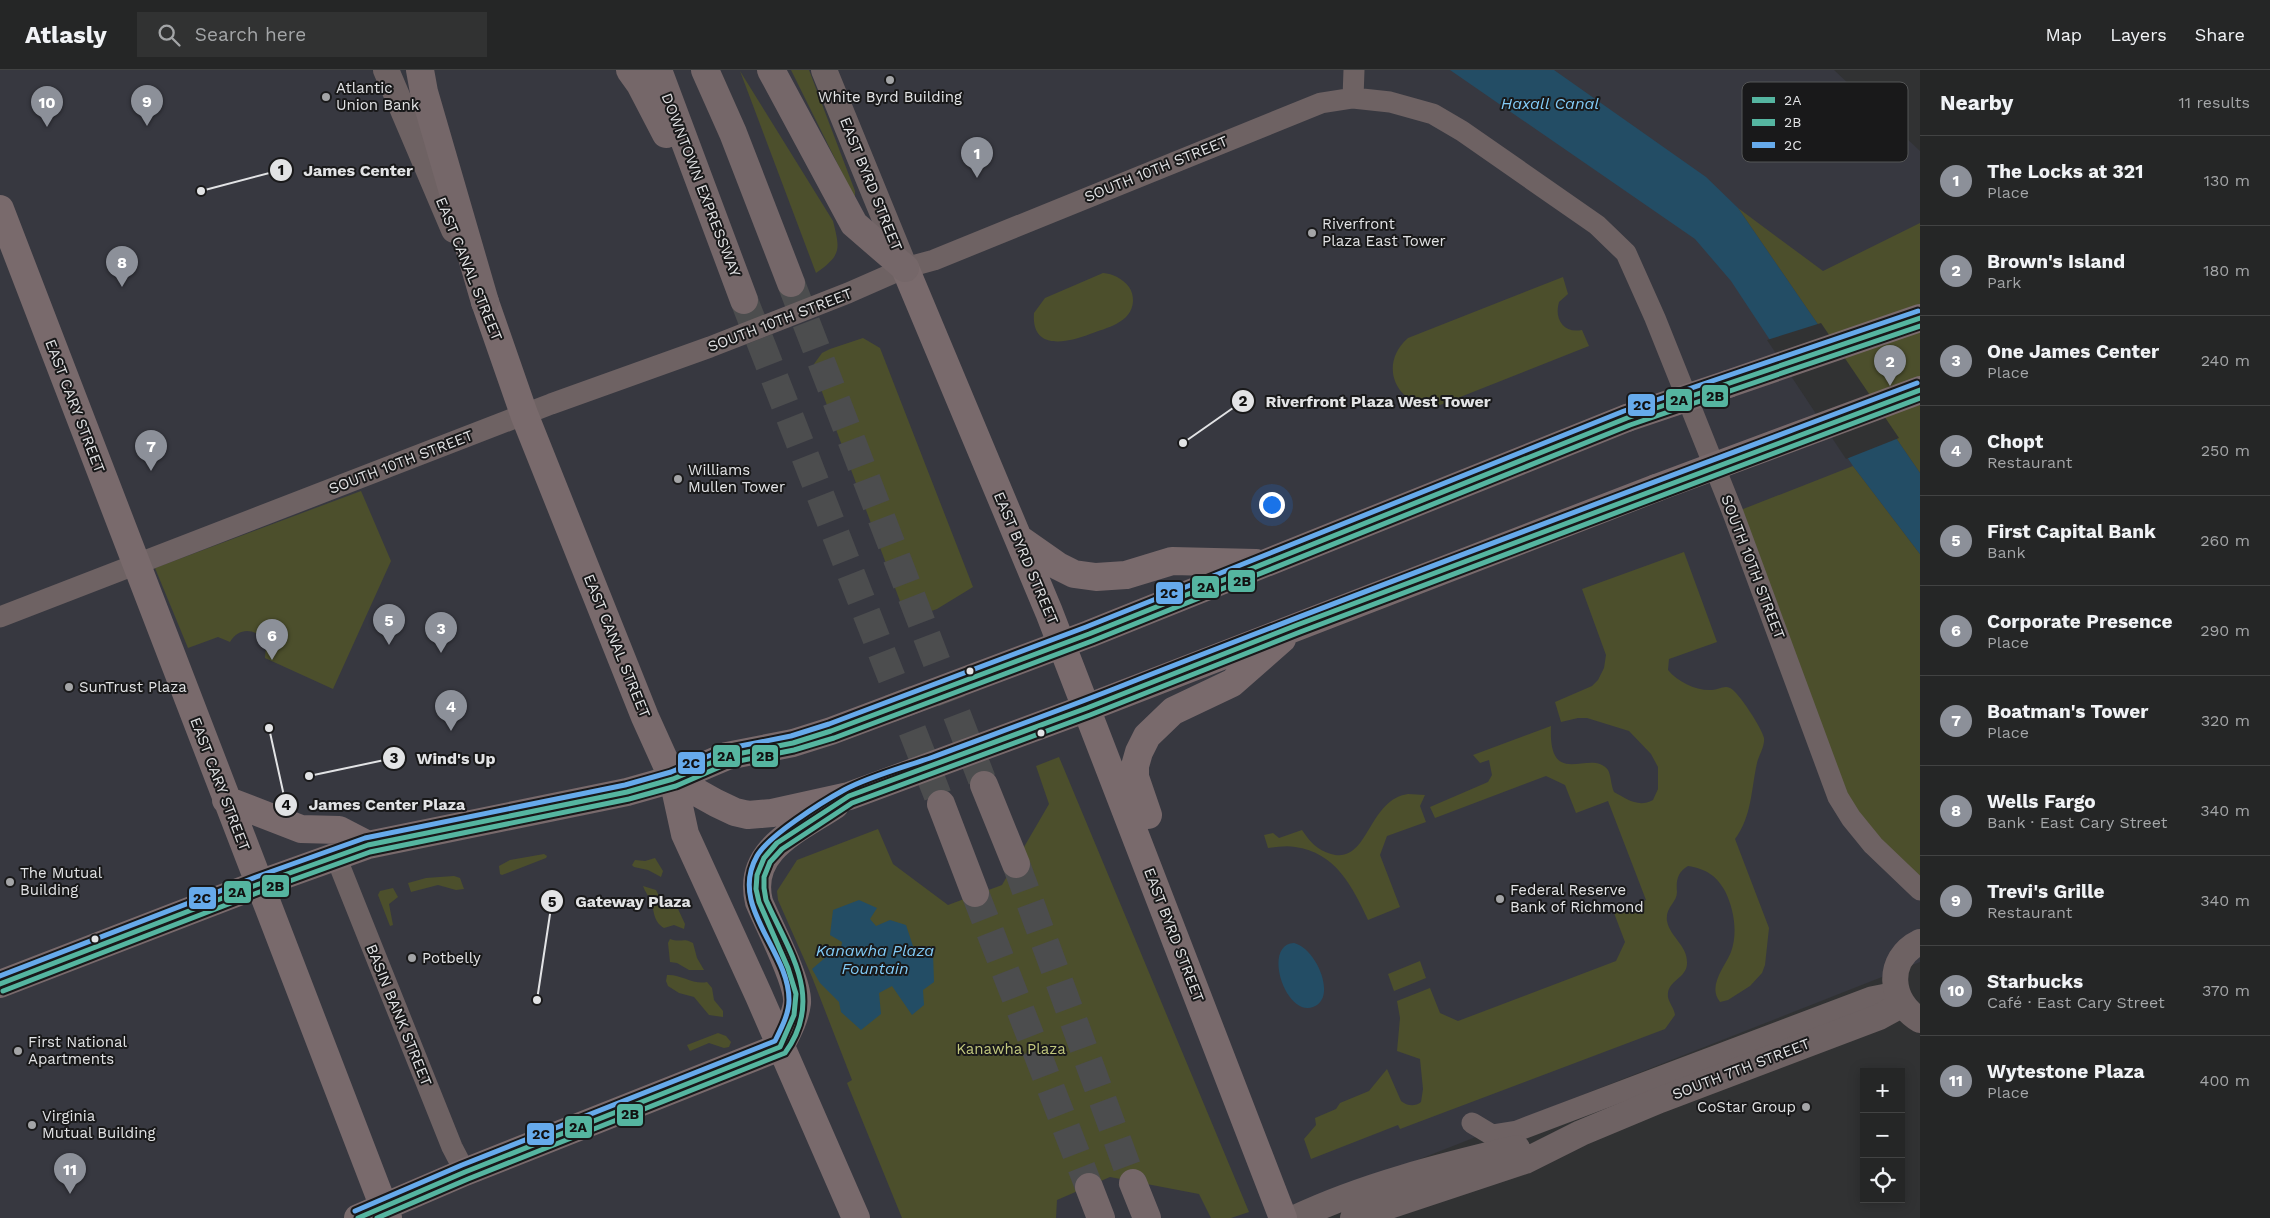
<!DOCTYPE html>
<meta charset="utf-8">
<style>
:root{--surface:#252626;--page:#313232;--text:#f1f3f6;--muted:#a3a5a7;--line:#424343;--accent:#8c9099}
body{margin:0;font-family:"Work Sans",sans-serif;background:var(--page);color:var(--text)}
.controls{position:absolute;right:15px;bottom:15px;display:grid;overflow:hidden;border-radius:0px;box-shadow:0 2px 12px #0003}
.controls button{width:45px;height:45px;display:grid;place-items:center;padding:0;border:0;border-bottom:1px solid var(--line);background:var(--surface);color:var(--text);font:25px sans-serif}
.you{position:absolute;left:1271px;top:434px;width:18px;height:18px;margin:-12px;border:4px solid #fff;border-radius:50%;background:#1a73e8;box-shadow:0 0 0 8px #1a73e833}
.badge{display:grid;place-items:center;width:32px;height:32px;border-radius:50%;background:var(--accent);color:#fff;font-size:16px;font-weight:700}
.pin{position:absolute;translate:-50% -41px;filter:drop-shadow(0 1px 2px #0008)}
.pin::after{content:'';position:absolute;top:26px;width:18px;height:15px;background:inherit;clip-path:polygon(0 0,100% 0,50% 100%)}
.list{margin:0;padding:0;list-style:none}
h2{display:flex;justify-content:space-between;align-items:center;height:65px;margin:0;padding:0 20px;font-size:21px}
h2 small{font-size:16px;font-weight:400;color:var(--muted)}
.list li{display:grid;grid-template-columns:32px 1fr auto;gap:15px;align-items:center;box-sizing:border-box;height:90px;padding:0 20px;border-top:1px solid var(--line)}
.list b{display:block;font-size:19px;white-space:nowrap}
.list p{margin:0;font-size:16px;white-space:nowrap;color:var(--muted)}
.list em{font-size:16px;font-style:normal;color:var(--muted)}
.icon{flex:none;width:28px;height:28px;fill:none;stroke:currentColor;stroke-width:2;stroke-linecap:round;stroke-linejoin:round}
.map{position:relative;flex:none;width:1920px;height:1148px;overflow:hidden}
header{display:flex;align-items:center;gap:30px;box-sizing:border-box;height:70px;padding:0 25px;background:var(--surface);border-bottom:1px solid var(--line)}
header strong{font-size:24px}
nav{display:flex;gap:28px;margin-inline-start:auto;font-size:18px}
.search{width:350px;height:45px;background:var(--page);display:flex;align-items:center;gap:12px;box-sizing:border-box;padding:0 18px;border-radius:0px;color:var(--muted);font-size:19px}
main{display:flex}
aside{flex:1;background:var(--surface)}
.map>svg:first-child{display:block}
.built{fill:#373840}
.green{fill:#4c4f2c}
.water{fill:#234d65}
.pier{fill:#313233}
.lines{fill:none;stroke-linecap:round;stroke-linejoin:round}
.motorway-tunnel{stroke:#4c4d4e;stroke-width:28;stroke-dasharray:28 14;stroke-linecap:butt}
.minor{stroke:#6e6263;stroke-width:21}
.tertiary{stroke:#6e6263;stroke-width:26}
.primary{stroke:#796a6c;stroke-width:28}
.motorway{stroke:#756769;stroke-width:28}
.primary-bridge{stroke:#796a6c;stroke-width:28}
.bus-1-casing{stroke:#19191a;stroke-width:9}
.bus-2-casing{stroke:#19191a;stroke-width:9}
.bus-3-casing{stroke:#19191a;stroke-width:9}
.bus-1{stroke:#55b5a0;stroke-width:5}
.bus-2{stroke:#55b5a0;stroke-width:5}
.bus-3{stroke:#66aaeb;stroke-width:5}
.poi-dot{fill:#a4a5a7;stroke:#19191a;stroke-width:2}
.bus-dot{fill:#e2e3e5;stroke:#19191a;stroke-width:2}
.labels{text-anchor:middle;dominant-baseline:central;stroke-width:4;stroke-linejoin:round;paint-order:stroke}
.poi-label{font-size:15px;fill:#e2e3e5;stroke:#19191a;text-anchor:start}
.street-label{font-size:15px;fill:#e2e3e5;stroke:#19191a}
.park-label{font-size:15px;fill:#c2c87e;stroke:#19191a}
.water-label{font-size:16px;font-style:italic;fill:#82cbf7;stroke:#19191a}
.key{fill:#19191a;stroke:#555657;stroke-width:1}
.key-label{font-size:14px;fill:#e2e3e5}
.leader{fill:none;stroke:#e2e3e5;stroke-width:2}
.callout-dot{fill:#e2e3e5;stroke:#19191a;stroke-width:2}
.mark-label{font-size:15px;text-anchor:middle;font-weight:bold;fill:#111}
.callout-label{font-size:16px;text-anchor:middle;font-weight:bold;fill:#e2e3e5;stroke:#19191a;stroke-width:4;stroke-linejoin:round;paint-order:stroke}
.line-badge{stroke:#19191a;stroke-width:2}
.pale-badge-label{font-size:14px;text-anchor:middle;font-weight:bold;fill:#111}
</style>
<header>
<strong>Atlasly</strong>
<div class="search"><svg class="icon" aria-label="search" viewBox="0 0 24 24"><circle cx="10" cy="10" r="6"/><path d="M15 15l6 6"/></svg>Search here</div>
<nav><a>Map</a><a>Layers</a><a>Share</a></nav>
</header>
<main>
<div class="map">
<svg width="1920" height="1148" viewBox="0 0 1920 1148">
<rect width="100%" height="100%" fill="#313233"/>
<path class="built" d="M0,0h1834l86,81v811l-650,256h-1270z"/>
<path class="green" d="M791,0h18l46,121v8z
M740,1l93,150c7,28 9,34 -17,52z
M1738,138l85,63 97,-48v250z
M1103,203c10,1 19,5 26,14 3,4 4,9 4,14 -1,22 -27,27 -43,33 -23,9 -59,17 -56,-21l11,-15z
M1563,207l5,17 -9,8c-5,16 4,32 23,28l7,16 -149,59c-42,5 -64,-39 -32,-67z
M863,268l17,10 93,239 -36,22 -30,11 -92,-247 -1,-9 8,-11 8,-4z
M1853,396l67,88v336l-69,-72 -118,-305z
M361,421l30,70 -58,128 -68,-31 1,-14c-8,-16 -27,-18 -36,-2l-12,-5 -30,11 -33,-80z
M1684,482l33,90 -48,17 -1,11c10,12 28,21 44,20 6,0 12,-5 18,-2 8,3 33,42 34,50 1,8 -5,17 -7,25 -6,27 -5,53 -22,76l34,89 -4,37 -3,8 -12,13 -22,14 -8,2c-13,-16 5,-35 11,-50 7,-19 3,-43 -6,-61 -9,-16 -19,-22 -37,-25 -11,6 -12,16 -11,26 0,11 -12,15 -10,29 3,16 20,24 20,41 1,17 -21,18 -19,35 1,6 6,11 7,18l-10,14 -265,100 -2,-4 -87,34 -7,-20 12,-14 -1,-7 21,-9 4,-6 29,-12 18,-22 14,32c6,5 14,6 20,1l2,-13 -3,-30 -23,-8 3,-33 -3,-17 33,-13 10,25 18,8 158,-60 9,-19 -11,-29 32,-13 -38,-99 -32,12 -11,-28 -19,-9 -111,42 -5,-11 58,-25 4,-7 -3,-15 -9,3 -7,-8 78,-29c-3,66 40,21 57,44 3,5 3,16 6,22 13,7 24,16 39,8l5,-11v-22l-7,-13 -22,-23 -42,-13h-9l-17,4 -6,-20 37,-16 6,-6 6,-12 2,-13 -24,-66z
M1059,687l190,455 -18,6h-20l-12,-24 -89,-17 -53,23 -1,18h-154l-55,-135 5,-3 -40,-103 -34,-77 -1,-9 20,-31 81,-31 15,35 55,41 54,-20 47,-81 -13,-38z
M1408,724l17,1 -5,11 6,16 -39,14 -7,19 20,52 -32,13c-15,-33 -33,-68 -73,-73 -8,-2 -18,0 -27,1l-4,-13 9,-2 6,5 23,-8c8,12 15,20 29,24 38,11 36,-54 77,-60z
M544,784l3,2 -1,2 -44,17 -2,-1 -1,-8 11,-6z
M655,788l8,13 -2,6 -13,-7 -14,-3 -2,-2 3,-5 10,1z
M454,806l6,2 4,11 -8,1 -18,-5 -27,7 -3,-9 18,-5z
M643,816l13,4 5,10 17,9 7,15 -1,5 -10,-4 -10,3c-11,-7 -9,-15 -13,-26 -2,-6 -6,-10 -8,-16z
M393,818l5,9 -9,7 4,21 -3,1 -12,-31 2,-4z
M670,869c11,4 13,-2 23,4l4,15 7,12h-15l-12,-7 -7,-1 -2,-19z
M1420,891l6,17 -32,13 -6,-17z
M667,905c14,-1 26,10 40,7l5,6 2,12 9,11v6l-14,-2 -15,-18 -15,-4 -11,-7 -2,-5z
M718,963l8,3 5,6 -2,5 -5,1 -15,-5 -19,8 -3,-6z"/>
<path class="water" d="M1450,0h104l152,107 32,31 182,265v81l-67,-88 -122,-185 -36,-42z
M859,830l18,8 -7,11 6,7 14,-6 16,5 7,21 20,8 1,28 -11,8 1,15 -12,10 -20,-29 -13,7 2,21 -20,16 -20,-18 -2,-10 -19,-19 -8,-14 14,-12 14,-2 2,-13 -12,-7 3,-25z
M1294,873c22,5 44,55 19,64 -28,10 -51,-63 -19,-64z"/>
<path class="pier" d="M1821,253l78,115 -53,21 -79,-119z"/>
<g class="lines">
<path class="motorway-tunnel" d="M791,213l193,502
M744,230l197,504
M1016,794l117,319
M975,823l114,294"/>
<path class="minor" d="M1353,28l1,-28
M0,547l551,-213 159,-57 138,-54 57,-25 29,-8 387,-157 32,-5 37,4 43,12 29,17 135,94 29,28 29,65 78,195 105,284 13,21 22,27 47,45
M336,787l116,290 13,25
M1472,1053l20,12 25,-4 354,-134 25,-5"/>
<path class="tertiary" d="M386,0l68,160
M824,0l81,198
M1920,872c-35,17 -31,60 0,78
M1295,1148c70,-33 147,-52 222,-70
M1353,1148l172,-57 56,-28 79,-33 219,-83 22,-12"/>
<path class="primary" d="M0,139l388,1009
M905,198l144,344 234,606
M485,232l39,112 121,303 28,62 12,55 74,162 97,222
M1728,314l192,-66
M1018,468l40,28 16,8 22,3 30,-2 46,-14 84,2
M673,709l43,24 19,9 13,3 24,-2 77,-17 238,-88 569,-220
M226,730l75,29 38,1 29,15
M1148,745l-13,-38v-11l4,-14 8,-16 26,-25 59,-28 50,-44
M0,914l259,-100 109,-39 259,-53 46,-13 54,-23 66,-13 38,-12 258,-97 538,-216
M780,977c7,-14 15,-28 17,-44 2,-21 -29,-79 -38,-101 -13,-52 40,-73 76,-97
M358,1148l107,-46 315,-125"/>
<path class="motorway" d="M420,0l4,22 61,210
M630,0l10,14 26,50
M658,0l86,230
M705,0l28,63 58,150
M771,0l83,154 51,44
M984,715l32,79
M941,734l34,89
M1133,1113l14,35
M1089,1117l12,31"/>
<path class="primary-bridge" d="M1627,348l101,-34
M1656,418l264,-98"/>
<defs>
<path id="bus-1" d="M0,914l259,-100 109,-39 259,-53 46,-13 54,-23 66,-13 38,-12 258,-97 538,-216 293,-100
M358,1148l107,-46 315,-125 14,-32 2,-21 -8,-26 -29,-66 -3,-13 1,-14 7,-17 13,-15 72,-47 238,-88 210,-83 623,-235"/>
<path id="bus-2" d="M3,921l259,-100 108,-39 259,-53 47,-13 53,-23 65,-13 40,-12 258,-97 538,-216 290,-99
M377,1148l91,-39 317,-126c40,-55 4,-101 -19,-153l-2,-12v-11l6,-15 12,-13 70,-46 238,-88 210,-83 620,-234"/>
<path id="bus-3" d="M0,906l256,-99 109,-39 260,-53 46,-13 54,-23 66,-13 38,-12 257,-97 538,-216 294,-100
M355,1141l107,-46 313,-124c6,-12 14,-27 14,-41 0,-50 -61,-93 -32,-144 11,-20 65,-54 87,-66 26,-14 61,-23 89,-33 64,-24 128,-47 191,-72 264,-104 529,-202 793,-302"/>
</defs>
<use href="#bus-1" class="bus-1-casing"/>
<use href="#bus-2" class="bus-2-casing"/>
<use href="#bus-3" class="bus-3-casing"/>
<use href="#bus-1" class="bus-1"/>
<use href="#bus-2" class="bus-2"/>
<use href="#bus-3" class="bus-3"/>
</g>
<g class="poi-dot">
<circle cx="890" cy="10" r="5"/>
<circle cx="326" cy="27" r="5"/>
<circle cx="1312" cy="163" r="5"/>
<circle cx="678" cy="409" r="5"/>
<circle cx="69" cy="617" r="5"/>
<circle cx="10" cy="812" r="5"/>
<circle cx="1500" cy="829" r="5"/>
<circle cx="412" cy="888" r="5"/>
<circle cx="18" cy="981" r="5"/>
<circle cx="1806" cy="1037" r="5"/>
<circle cx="32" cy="1055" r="5"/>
</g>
<g class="bus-dot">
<circle cx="970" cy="601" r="4.5"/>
<circle cx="1041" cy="663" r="4.5"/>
<circle cx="95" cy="869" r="4.5"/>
</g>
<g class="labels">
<g class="poi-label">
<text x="336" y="18">Atlantic<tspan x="336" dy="17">Union Bank</tspan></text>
<text x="890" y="27" text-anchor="middle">White Byrd Building</text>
<text x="1322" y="154">Riverfront<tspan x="1322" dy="17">Plaza East Tower</tspan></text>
<text x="688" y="400">Williams<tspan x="688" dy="17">Mullen Tower</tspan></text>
<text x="79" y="617">SunTrust Plaza</text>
<text x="20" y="803">The Mutual<tspan x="20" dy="17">Building</tspan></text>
<text x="1510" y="820">Federal Reserve<tspan x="1510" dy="17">Bank of Richmond</tspan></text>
<text x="422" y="888">Potbelly</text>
<text x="28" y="972">First National<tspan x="28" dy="17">Apartments</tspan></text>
<text x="1796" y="1037" text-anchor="end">CoStar Group</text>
<text x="42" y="1046">Virginia<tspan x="42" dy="17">Mutual Building</tspan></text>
</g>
<g class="street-label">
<text transform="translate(1156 99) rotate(-22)">SOUTH 10TH STREET</text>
<text transform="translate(871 114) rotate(68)">EAST BYRD STREET</text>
<text transform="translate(701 115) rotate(69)">DOWNTOWN EXPRESSWAY</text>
<text transform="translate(469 199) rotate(68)">EAST CANAL STREET</text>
<text transform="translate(780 250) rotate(-21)">SOUTH 10TH STREET</text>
<text transform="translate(75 336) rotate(69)">EAST CARY STREET</text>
<text transform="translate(401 392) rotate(-21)">SOUTH 10TH STREET</text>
<text transform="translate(1026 488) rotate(67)">EAST BYRD STREET</text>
<text transform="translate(1753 497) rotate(69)">SOUTH 10TH STREET</text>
<text transform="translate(617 576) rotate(68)">EAST CANAL STREET</text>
<text transform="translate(220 714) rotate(69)">EAST CARY STREET</text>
<text transform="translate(1174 865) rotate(69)">EAST BYRD STREET</text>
<text transform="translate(399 945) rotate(68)">BASIN BANK STREET</text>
<text transform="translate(1741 999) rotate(-21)">SOUTH 7TH STREET</text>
</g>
<g class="park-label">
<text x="1011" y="979">Kanawha Plaza</text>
</g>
<g class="water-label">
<text x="1550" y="33">Haxall Canal</text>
<text x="875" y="880">Kanawha Plaza<tspan x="875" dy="18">Fountain</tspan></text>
</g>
</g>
<rect x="1742" y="12" width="166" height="80" rx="8" class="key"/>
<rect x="1752" y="27" width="23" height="6" fill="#55b5a0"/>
<rect x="1752" y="49" width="23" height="7" fill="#55b5a0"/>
<rect x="1752" y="72" width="23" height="6" fill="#66aaeb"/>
<g class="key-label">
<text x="1784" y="35">2A</text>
<text x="1784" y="57">2B</text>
<text x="1784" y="80">2C</text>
</g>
<path class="leader" d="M201 121L281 100M1183 373L1243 331M309 706L394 688M269 658L286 735M537 930L552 831"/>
<g class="callout-dot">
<circle cx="201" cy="121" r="5"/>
<circle cx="1183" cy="373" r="5"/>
<circle cx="309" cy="706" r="5"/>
<circle cx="269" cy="658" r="5"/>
<circle cx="537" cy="930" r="5"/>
<circle cx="281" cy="100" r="12"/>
<circle cx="1243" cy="331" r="12"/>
<circle cx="394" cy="688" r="12"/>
<circle cx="286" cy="735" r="12"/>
<circle cx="552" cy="831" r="12"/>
</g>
<g class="mark-label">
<text x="281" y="105">1</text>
<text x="1243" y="336">2</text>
<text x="394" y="693">3</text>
<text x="286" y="740">4</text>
<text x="552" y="837">5</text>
</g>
<g class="callout-label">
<text x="358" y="106">James Center</text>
<text x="1378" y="337">Riverfront Plaza West Tower</text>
<text x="456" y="694">Wind's Up</text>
<text x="387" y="740">James Center Plaza</text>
<text x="633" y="837">Gateway Plaza</text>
</g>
<g class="line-badge">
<rect x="1701" y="314" width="28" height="24" rx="5" fill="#55b5a0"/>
<rect x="1665" y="318" width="28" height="24" rx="5" fill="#55b5a0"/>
<rect x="1627" y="323" width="29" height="24" rx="5" fill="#66aaeb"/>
<rect x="1227" y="499" width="29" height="24" rx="5" fill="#55b5a0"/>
<rect x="1191" y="505" width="29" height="24" rx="5" fill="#55b5a0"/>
<rect x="1155" y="511" width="29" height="24" rx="5" fill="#66aaeb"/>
<rect x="751" y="674" width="28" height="24" rx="5" fill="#55b5a0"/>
<rect x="712" y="674" width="29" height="24" rx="5" fill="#55b5a0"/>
<rect x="677" y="681" width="29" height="24" rx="5" fill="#66aaeb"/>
<rect x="261" y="804" width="29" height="24" rx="5" fill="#55b5a0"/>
<rect x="223" y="810" width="29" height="24" rx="5" fill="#55b5a0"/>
<rect x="188" y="816" width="29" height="24" rx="5" fill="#66aaeb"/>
<rect x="616" y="1033" width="28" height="24" rx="5" fill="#55b5a0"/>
<rect x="564" y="1045" width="29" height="24" rx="5" fill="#55b5a0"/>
<rect x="526" y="1052" width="29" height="24" rx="5" fill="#66aaeb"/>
</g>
<g class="pale-badge-label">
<text x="1715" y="331">2B</text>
<text x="1679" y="335">2A</text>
<text x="1642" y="340">2C</text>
<text x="1242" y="516">2B</text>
<text x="1206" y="522">2A</text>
<text x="1169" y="528">2C</text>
<text x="765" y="691">2B</text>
<text x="726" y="691">2A</text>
<text x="691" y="698">2C</text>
<text x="275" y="821">2B</text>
<text x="237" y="827">2A</text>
<text x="202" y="833">2C</text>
<text x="630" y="1049">2B</text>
<text x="578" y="1062">2A</text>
<text x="541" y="1069">2C</text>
</g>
</svg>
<div class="controls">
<button>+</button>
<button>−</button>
<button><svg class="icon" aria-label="locate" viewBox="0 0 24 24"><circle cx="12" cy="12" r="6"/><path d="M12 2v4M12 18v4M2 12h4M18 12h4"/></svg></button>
</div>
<div class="you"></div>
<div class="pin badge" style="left:977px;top:108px">1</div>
<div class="pin badge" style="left:1890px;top:316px">2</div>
<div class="pin badge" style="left:441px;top:583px">3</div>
<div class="pin badge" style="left:451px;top:661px">4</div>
<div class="pin badge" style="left:389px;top:575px">5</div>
<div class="pin badge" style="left:272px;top:590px">6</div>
<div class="pin badge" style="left:151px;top:401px">7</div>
<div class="pin badge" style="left:122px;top:217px">8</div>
<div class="pin badge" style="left:147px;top:56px">9</div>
<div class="pin badge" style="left:47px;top:57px">10</div>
<div class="pin badge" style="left:70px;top:1124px">11</div>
</div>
<aside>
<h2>Nearby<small>11 results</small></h2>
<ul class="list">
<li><span class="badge">1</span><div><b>The Locks at 321</b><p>Place</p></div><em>130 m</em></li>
<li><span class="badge">2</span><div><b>Brown's Island</b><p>Park</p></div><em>180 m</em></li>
<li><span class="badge">3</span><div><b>One James Center</b><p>Place</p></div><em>240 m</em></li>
<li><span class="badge">4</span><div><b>Chopt</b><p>Restaurant</p></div><em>250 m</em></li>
<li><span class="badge">5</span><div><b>First Capital Bank</b><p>Bank</p></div><em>260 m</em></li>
<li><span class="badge">6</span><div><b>Corporate Presence</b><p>Place</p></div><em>290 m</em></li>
<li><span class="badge">7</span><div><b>Boatman's Tower</b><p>Place</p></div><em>320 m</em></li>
<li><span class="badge">8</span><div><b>Wells Fargo</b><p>Bank · East Cary Street</p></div><em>340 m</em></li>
<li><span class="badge">9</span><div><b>Trevi's Grille</b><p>Restaurant</p></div><em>340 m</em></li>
<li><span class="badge">10</span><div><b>Starbucks</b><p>Café · East Cary Street</p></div><em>370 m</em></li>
<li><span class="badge">11</span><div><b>Wytestone Plaza</b><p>Place</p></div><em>400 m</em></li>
</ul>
</aside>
</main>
